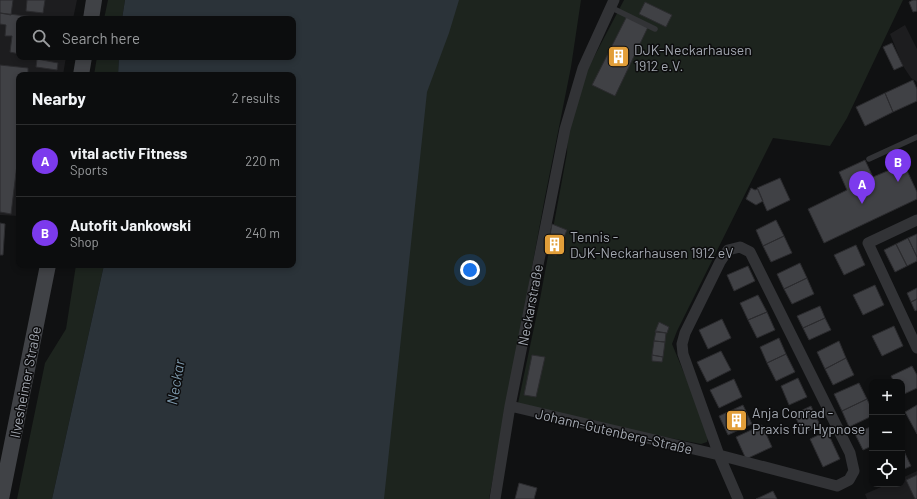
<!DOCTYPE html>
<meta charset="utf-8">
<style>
:root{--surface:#0c0d0e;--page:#1a1b1c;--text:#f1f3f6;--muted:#9a9c9e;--line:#2c2d2e;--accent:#7c3aed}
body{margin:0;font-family:Barlow,sans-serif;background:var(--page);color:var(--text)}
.controls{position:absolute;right:12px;bottom:12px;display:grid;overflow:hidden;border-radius:8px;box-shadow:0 2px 6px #0003}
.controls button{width:36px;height:36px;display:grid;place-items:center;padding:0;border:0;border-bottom:1px solid var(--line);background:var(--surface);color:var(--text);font:20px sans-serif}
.you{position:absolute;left:470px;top:270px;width:14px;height:14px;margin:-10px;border:3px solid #fff;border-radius:50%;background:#1a73e8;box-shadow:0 0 0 6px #1a73e833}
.badge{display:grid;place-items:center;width:26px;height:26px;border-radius:50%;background:var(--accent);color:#fff;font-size:13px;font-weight:700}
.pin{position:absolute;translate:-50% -33px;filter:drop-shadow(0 1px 2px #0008)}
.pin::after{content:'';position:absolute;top:21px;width:14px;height:12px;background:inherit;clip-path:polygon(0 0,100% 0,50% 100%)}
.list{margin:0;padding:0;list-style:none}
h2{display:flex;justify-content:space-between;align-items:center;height:52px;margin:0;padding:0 16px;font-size:17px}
h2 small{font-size:13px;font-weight:400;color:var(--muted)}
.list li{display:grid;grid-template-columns:26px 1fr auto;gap:12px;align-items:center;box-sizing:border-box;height:72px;padding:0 16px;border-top:1px solid var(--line)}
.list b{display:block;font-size:15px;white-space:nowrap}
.list p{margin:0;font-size:13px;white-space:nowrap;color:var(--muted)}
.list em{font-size:13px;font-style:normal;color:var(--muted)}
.icon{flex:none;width:22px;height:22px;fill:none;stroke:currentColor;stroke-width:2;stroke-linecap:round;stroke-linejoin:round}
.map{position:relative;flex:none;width:917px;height:499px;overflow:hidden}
.search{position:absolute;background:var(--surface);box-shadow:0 2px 6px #0003;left:16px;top:16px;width:280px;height:44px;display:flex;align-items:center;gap:10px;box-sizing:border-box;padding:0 14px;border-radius:8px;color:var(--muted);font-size:15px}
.panel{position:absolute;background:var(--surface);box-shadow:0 2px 6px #0003;left:16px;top:72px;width:280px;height:196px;border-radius:8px}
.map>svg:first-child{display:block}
.built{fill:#1d1d1f}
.green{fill:#1d241e}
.water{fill:#2b3339}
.building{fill:#404145;stroke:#2b2b2e}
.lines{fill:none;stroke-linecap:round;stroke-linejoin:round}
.service{stroke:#323336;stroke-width:5.5}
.minor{stroke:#323336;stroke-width:11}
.secondary{stroke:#404246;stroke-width:16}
.labels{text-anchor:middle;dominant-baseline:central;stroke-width:3;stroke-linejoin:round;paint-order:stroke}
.poi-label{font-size:14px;fill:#a3a8b1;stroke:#0c0c0d;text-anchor:start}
.street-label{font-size:14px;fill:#a3a8b1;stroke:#0c0c0d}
.water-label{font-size:15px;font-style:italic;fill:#7c97aa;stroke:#0c0c0d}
</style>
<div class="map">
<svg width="917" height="499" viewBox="0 0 917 499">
<rect width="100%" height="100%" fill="#101112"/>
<path class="built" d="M0,0h77l-4,19h-54v38h47l-3,18h-44v141l-19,-1z
M905,25l12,24v33l-6,-4 -8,-12 -13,-32z
M917,471v28h-50l-2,-5 23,-10h14v-6z"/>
<path class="green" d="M108,0h17l-3,19h-18z
M231,0h350l-10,67 -26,130 -56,302h-281l85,-234v-246z
M624,0h279l-56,118 -17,28 -57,-8 -96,193 -5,13 37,89 -2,9 -6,2 -184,-36 23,-109 27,-146 1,-28 16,-49z
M97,57h22l-1,18h-24z
M76,265h28l-52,234h-35l28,-136 21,-34z"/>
<path class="water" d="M125,0h334l-10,33 -22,59 -43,407h-332l52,-234h189v-190h-175l1,-18h174v-38h-171z"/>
<path class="building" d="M0,0h13l-2,15 -11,-2z
M27,0h18l-2,13 -17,-2z
M913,0h4v11l-4,1 -4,-10z
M645,2l27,13 -6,12 -27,-13z
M0,13l43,5 -24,1v35l-9,-2 2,-16h-7l1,-11 -6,-1z
M627,16l21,11 -33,69 -23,-11z
M892,43l11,23 -9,4 -11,-23z
M37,59l21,4 -1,7 -21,-3z
M0,65l28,3v7h-9v73l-8,66 -11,-2z
M913,80l4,9v12l-24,11 -8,-19z
M885,93l8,19 -28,14 -9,-19z
M865,160l8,17 31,-13 13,28v7l-93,44 -16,-34 39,-19 -8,-18z
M780,178l10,22 -23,11 -10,-23z
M751,188l4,2 3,-1 5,12 -7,4 -10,-6z
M776,220l8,16 -21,10 -7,-16z
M0,223l5,1 -2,31h-3z
M552,224l15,6 -11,26 -9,-3z
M917,234v23l-9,-19z
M784,236l8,17 -21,9 -8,-16z
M908,238l9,19v4l-10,5 -11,-22z
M896,244l11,22 -12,6 -11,-22z
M856,245l9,20 -21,10 -10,-20z
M800,263l7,15 -23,11 -7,-15z
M748,266l7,15 -21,10 -7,-16z
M807,278l7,16 -22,10 -8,-15z
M875,285l9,20 -21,10 -10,-20z
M917,288v11l-6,3 -4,-9z
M758,295l9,17 -19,8 -8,-17z
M917,299v11l-2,1 -4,-9z
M820,306l5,12 -22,10 -6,-12z
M767,312l8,18 -18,8 -9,-18z
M825,318l6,12 -22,10 -6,-12z
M722,319l9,19 -23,11 -9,-19z
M659,322l10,5 -2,6 -12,-1z
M894,326l9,20 -21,10 -10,-20z
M656,331l10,2 -1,9 -11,-1z
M779,338l7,16 -19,9 -7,-16z
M654,341l11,1 -2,15 -11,-2z
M839,341l7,17 -21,11 -8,-17z
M721,351l10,19 -24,12 -10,-20z
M786,354l9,18 -19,9 -9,-18z
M532,355l13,2 -9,40 -12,-2z
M652,355l11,2 -1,5 -10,-1z
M846,358l8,17 -21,10 -8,-16z
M912,366l5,9v13l-15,7v-13h-8l-3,-6z
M798,378l9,19 -18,8 -8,-19z
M734,379l8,18 -23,11 -9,-18z
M859,383l8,16 -25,12 -8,-17z
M867,399l5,11v6l-23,11 -7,-16z
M743,405l9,19 -24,11 -9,-19z
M917,405v29l-12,-22z
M811,406l9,19 -17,8 -9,-19z
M762,425l10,22 -26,12 -10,-22z
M872,426v20l-9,4 -8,-16z
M827,431l13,28 -17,8 -13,-28z
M902,447l9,19 -9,4z
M917,475v24h-2l-9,-19z
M519,483l18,5 -3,11h-19z
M773,491l4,8h-21z"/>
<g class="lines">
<path class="service" d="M610,7l45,22
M869,159l48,-22"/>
<path class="minor" d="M917,220l-49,23 49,105
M510,406l209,49 118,31 12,-6 5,-9 -4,-18 -100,-201 -10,-5 -12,3 -8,12 -35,71 -3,11 1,10 36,101 19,44
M495,499l15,-93 55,-277 18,-61 31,-68"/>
<path class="secondary" d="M91,19l3,-19
M81,75l3,-18
M1,499l47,-234"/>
</g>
<defs>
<symbol id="building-square" viewBox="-11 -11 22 22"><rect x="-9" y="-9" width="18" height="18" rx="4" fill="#e29e39" stroke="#0c0c0d"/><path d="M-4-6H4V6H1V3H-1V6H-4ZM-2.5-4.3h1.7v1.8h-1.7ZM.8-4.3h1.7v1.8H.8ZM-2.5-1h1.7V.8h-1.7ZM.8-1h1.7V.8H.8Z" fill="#fff"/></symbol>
</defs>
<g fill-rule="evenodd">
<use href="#building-square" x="606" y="44" width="25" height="25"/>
<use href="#building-square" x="542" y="232" width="25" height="25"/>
<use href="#building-square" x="724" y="408" width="25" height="25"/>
</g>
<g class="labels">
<g class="poi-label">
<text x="634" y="49">DJK-Neckarhausen<tspan x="634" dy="16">1912 e.V.</tspan></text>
<text x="570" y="236">Tennis -<tspan x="570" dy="16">DJK-Neckarhausen 1912 eV</tspan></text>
<text x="752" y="412">Anja Conrad -<tspan x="752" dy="16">Praxis für Hypnose</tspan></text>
</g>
<g class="street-label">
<text transform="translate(530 305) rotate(-79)">Neckarstraße</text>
<text transform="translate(25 382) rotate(-79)">Ilvesheimer Straße</text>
<text transform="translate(614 431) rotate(13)">Johann-Gutenberg-Straße</text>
</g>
<g class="water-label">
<text transform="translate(175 382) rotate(-80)">Neckar</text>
</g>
</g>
</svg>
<div class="controls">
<button>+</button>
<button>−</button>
<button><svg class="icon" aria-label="locate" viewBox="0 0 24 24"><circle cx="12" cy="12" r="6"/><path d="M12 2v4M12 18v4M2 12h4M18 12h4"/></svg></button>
</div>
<div class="you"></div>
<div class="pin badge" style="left:862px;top:204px">A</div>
<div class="pin badge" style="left:898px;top:182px">B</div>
<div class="search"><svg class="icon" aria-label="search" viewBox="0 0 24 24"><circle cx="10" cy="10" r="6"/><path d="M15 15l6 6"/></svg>Search here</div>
<section class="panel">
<h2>Nearby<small>2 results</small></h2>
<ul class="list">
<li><span class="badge">A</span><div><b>vital activ Fitness</b><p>Sports</p></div><em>220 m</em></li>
<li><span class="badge">B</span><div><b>Autofit Jankowski</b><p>Shop</p></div><em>240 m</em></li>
</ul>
</section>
</div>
